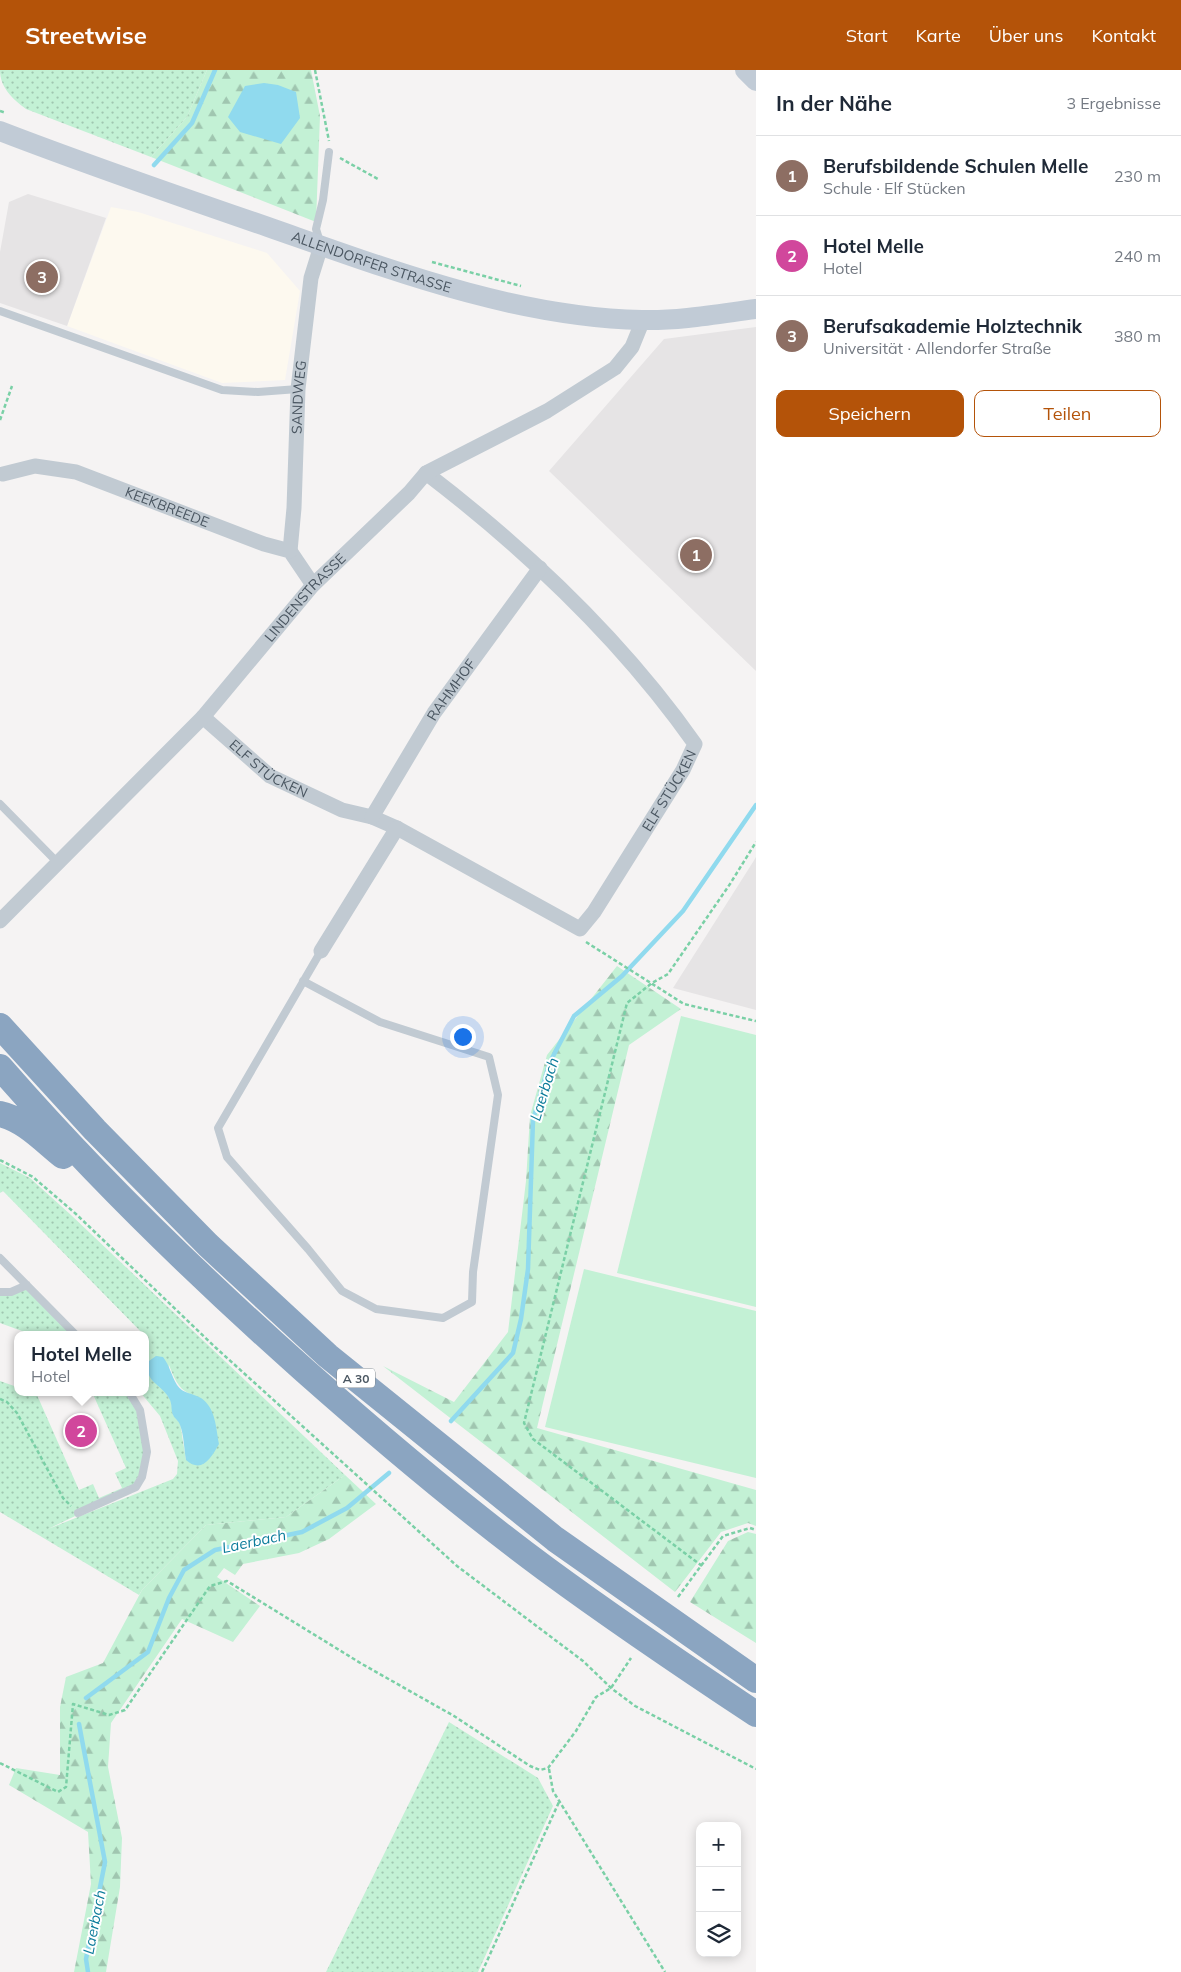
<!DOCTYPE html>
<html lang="de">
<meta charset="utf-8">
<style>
:root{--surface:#fff;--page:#f6f6f7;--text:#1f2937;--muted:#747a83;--line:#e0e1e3;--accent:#b45309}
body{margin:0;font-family:Mulish,sans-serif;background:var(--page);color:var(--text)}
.controls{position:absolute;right:15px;bottom:15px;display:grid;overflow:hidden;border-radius:10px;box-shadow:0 2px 12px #0003}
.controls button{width:45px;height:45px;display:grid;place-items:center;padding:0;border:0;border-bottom:1px solid var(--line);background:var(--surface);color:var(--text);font:25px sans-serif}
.you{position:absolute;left:462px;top:966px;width:18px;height:18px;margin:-12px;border:4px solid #fff;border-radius:50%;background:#1a73e8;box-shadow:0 0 0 8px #1a73e833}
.badge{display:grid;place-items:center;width:32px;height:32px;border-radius:50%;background:var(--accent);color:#fff;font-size:16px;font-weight:700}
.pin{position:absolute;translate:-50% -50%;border:2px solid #fff;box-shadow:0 1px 5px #0006}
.popup{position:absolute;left:14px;top:1261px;width:135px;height:65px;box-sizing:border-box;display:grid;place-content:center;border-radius:10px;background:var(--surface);filter:drop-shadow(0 1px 4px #0005);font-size:16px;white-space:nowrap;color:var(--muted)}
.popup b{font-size:19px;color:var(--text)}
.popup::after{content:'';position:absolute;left:50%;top:100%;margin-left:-10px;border:10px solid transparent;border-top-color:var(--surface)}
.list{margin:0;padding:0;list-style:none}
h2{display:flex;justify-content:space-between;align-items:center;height:65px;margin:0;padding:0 20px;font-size:21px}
h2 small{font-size:16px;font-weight:400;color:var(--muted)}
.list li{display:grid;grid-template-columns:32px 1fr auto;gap:15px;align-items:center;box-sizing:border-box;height:80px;padding:0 20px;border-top:1px solid var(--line)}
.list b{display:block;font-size:19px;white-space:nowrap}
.list p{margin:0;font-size:16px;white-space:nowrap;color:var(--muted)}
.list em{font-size:16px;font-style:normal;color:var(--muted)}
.actions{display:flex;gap:10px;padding:15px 20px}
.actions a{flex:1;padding:11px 0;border:1px solid var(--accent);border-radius:10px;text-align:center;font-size:18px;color:var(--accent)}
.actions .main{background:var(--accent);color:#fff}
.icon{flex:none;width:28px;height:28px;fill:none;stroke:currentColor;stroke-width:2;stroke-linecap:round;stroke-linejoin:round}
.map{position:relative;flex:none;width:756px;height:1902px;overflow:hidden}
header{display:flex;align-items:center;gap:30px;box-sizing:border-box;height:70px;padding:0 25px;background:var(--accent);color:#fff}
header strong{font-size:24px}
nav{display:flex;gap:28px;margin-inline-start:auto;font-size:18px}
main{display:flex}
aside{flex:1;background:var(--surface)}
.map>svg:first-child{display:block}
.commercial{fill:#fdf9ef}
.education{fill:#e6e4e5}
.grass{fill:url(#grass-dots);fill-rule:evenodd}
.forest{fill:url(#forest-firs)}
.pitch{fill:#c3f1d5}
.water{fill:#90daee}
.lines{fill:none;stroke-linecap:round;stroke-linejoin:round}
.stream{stroke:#90daee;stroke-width:4.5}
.path{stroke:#7ad0a6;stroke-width:2.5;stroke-dasharray:4 2.5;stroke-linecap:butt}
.lane{stroke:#c1cad2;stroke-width:8}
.street{stroke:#c1cad2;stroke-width:15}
.secondary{stroke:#c1cbd6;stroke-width:20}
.highway{stroke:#8ba5c1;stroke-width:26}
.labels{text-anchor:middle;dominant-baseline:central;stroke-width:4;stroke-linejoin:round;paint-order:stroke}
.shield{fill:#fff;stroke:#808990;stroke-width:1}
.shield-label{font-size:12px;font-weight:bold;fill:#4a5661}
.street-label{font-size:14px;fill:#4a5661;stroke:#fff}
.water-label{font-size:15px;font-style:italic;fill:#0c7c9b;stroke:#fff}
</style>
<header>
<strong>Streetwise</strong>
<nav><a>Start</a><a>Karte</a><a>Über uns</a><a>Kontakt</a></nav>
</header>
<main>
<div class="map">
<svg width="756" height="1902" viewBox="0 0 756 1902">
<defs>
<pattern id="grass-dots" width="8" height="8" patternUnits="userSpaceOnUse" patternTransform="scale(1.25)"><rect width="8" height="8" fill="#c3f1d5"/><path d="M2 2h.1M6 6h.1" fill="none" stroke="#a0c6b0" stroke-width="1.8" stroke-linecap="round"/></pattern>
<pattern id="forest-firs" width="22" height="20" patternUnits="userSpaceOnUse" patternTransform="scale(1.25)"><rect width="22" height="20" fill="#c3f1d5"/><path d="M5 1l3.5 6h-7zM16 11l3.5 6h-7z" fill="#a0c6b0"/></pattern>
</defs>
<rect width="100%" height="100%" fill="#f5f3f3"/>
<path class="commercial" d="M111,137l27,5 129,41 33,38 -15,89 -63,3 -155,-57z"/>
<path class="education" d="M28,124l78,24 -39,108 -67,-23v-51l9,-50z
M756,257v344l-207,-200 115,-132z
M756,787v153l-83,-22 80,-126z"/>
<path class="grass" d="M0,0h207l-20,47 -36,40 -125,-48c-13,-10 -26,-21 -26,-39z
M0,1093l30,15 41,37 274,260 -59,42 -80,8 -64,65 -3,5 -139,-83v-131l17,6v5h14l6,3 42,95 14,-6 6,14 23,-10 -7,-15 11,-5 -34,-76h37l11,18 7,42 -11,35 -88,42 125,-50 4,-5 1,-13 -18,-45 -20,-24h5v-51l2,-3 -144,-147 -3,2zM169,1295c5,12 8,23 21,29l-4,66 -6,-37 -7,-8 -2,-14 -7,-11z
M27,1215l49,50h-43l-33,-12v-31z
M449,1652l89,56 15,28 -75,166h-152z"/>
<path class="forest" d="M207,0h104l9,46 -4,106 -165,-65 36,-40z
M617,896l64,43 -52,36 -92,383 219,62v36l-8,-3 -27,9 -46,60 -292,-226 71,36 54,-70 18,-151 4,-65 17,-61z
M345,1405l31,29 -47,35 -30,14 -56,11 -8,11 -11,-7 -7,9 43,29 -27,36 -51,-23 -71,104 -3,44 14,71 -2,49 -14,85h-32l17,-88 -3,-52 -79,-47 7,-17 44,7v-68l6,-30 37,-14 39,-73 64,-65 80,-8z
M748,1462l8,2v109l-66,-41 38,-61z"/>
<path class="pitch" d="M681,946l75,19v272l-139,-34z
M584,1199l172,42v167l-211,-51z"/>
<path class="water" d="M264,13l14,2 18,7 4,26 -19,26 -41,-12 -12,-15 17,-31z
M156,1286l7,1c7,9 8,18 14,28 6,9 16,8 24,13 15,10 15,31 18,46 -8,14 -17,30 -33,16 -2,-11 -2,-25 -6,-35 -1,-4 -5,-6 -7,-10 -2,-4 -1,-11 -3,-15 -8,-17 -27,-17 -21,-39z"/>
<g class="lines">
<path class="stream" d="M154,95l38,-42 23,-53
M451,1351l62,-68 8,-34 7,-50 5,-149 16,-56 25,-48 48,-40 61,-65 73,-106
M86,1628l62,-46 21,-54 15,-28 31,-20 87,-18 45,-24 42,-35
M79,1654l26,138 -19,97 2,13"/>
<path class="path" d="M315,0l14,71
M0,41l6,2
M340,88l38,21
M432,192l89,24
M0,350l12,-34
M586,872l98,62 72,17
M0,1090l33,17 43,37 139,133 242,219 126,95 28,27 24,18 121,63
M0,1329l7,3 10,11 46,85 8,8
M702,1496l-169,-127 -9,-16 103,-420 25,-20 16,-9 62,-90 26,-42
M678,1527l45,-61 27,-8 6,2
M0,1693l58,29 8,-5 7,-83 36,11 16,-5 85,-124 17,-5 135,83 92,52 76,50 10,4 8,-2 28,-37 20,-34 15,-9 20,-30
M549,1699l4,22 112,181
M482,1902l77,-170"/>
<path class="lane" d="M320,172l-4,-13 7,-29 6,-48
M0,241l222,79 36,2 40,-3
M0,734l58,59
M303,911l77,41 109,35 9,38 -25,177 -1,30 -29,16 -67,-9 -34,-18 -34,-42 -81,-92 -9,-29 103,-177
M0,1188l76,77
M0,1222h11l16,-7
M78,1443l58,-26 6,-10 5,-25 -7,-42 -11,-18"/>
<g class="street">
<path id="s1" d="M3,404l32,-8 41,6 188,72 26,7 23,34"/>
<path id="s2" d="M290,481l4,-43 4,-119 13,-111 10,-32"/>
<path id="s3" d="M203,647l67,59 72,34 30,7 25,11 183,101 14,-17 89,-142 12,-26c-74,-105 -167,-193 -269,-271"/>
<path id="s4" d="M372,747l62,-104 106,-145"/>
<path id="s5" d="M0,851l203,-204 110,-132 96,-92 17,-20 121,-62 68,-43 17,-21 11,-27"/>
<path d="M321,881l76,-123"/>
</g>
<g class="secondary">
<path d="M745,0l11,11"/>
<path id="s6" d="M0,61c88,34 178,65 268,96 120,42 245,90 374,93 38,1 76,-6 114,-11"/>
</g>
<path class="highway" d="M0,956l95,104 113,115 120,111 227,183 201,141
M0,997c95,109 198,209 305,304 78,69 157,136 241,198 68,50 139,98 210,145
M0,1044c24,5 44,27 63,42"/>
</g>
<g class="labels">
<rect class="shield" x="337" y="1298.5" width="38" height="19" rx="4"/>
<g class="shield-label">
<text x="356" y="1308">A 30</text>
</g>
<g class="street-label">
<text stroke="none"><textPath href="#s6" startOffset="394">ALLENDORFER STRASSE</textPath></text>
<text stroke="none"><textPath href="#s2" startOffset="154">SANDWEG</textPath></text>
<text stroke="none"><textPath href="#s1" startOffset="172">KEEKBREEDE</textPath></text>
<text stroke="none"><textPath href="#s5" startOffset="445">LINDENSTRASSE</textPath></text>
<text stroke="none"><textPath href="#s4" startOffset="150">RAHMHOF</textPath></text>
<text stroke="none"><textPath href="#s3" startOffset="84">ELF STÜCKEN</textPath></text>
<text stroke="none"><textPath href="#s3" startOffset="601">ELF STÜCKEN</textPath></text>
</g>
<g class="water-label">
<text transform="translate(544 1019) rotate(-73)">Laerbach</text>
<text transform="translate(254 1471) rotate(-12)">Laerbach</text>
<text transform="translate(94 1852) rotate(-79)">Laerbach</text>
</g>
</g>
</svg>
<div class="controls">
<button>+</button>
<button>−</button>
<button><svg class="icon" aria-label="layers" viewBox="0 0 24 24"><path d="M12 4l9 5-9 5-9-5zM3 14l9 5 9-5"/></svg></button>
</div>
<div class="you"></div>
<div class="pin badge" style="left:696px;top:485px;background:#8d6e63">1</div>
<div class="pin badge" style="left:81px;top:1361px;background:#d1479c">2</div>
<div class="popup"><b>Hotel Melle</b>Hotel</div>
<div class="pin badge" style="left:42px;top:207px;background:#8d6e63">3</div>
</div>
<aside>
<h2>In der Nähe<small>3 Ergebnisse</small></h2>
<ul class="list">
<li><span class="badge" style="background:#8d6e63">1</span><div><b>Berufsbildende Schulen Melle</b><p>Schule · Elf Stücken</p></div><em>230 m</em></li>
<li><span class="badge" style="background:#d1479c">2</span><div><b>Hotel Melle</b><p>Hotel</p></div><em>240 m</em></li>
<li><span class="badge" style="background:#8d6e63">3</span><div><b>Berufsakademie Holztechnik</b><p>Universität · Allendorfer Straße</p></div><em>380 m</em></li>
</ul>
<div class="actions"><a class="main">Speichern</a><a>Teilen</a></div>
</aside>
</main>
